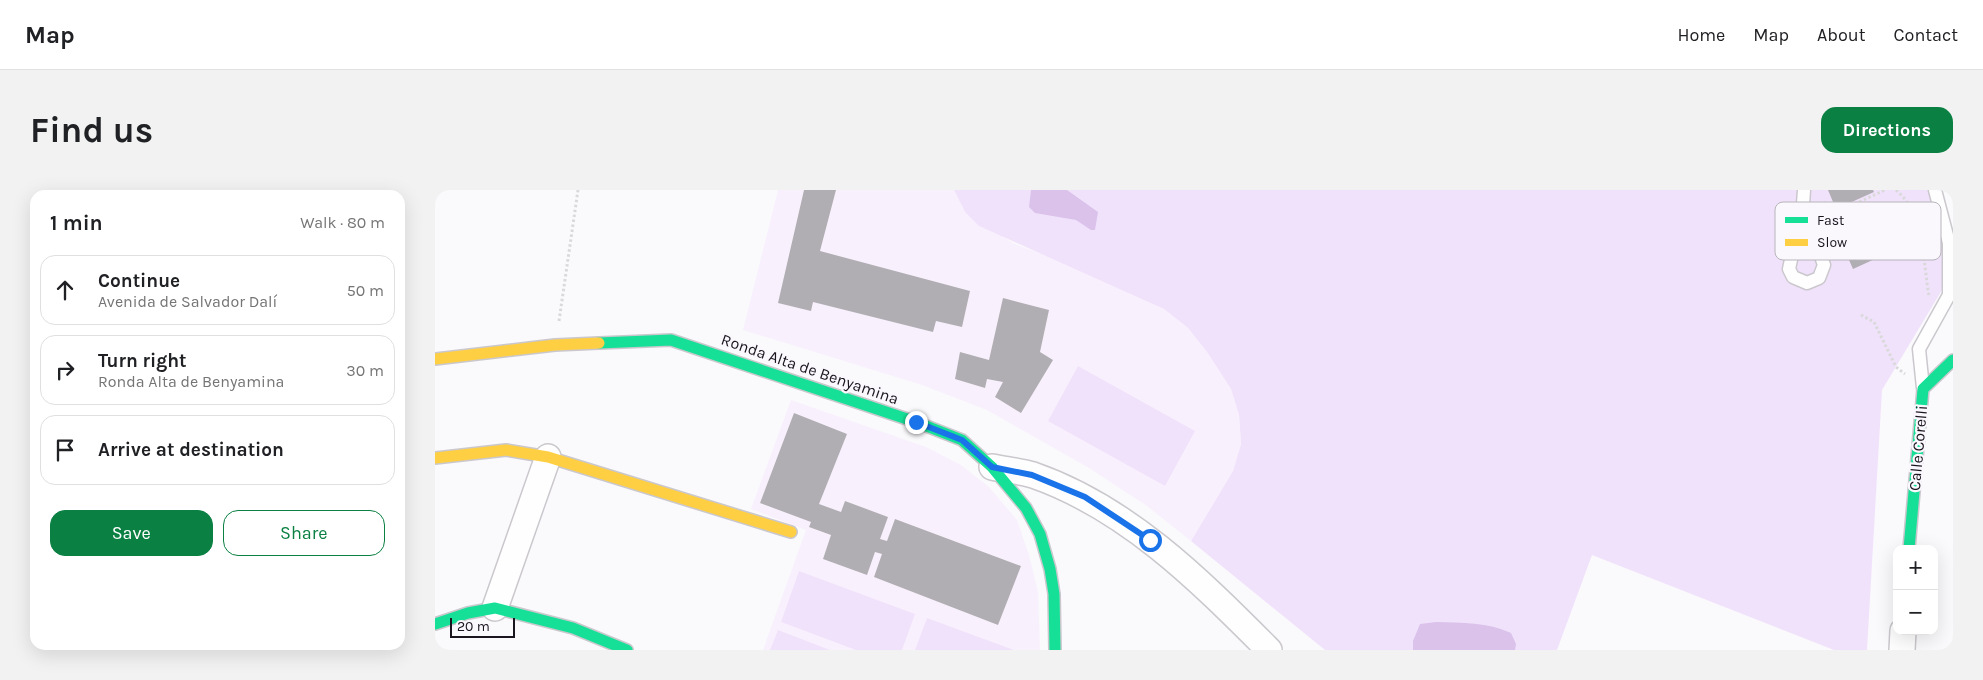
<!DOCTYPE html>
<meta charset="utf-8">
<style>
:root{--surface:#fff;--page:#f2f2f2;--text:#202124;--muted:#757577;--line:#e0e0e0;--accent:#0b8043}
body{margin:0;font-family:Karla,sans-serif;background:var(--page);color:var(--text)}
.controls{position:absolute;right:15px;bottom:15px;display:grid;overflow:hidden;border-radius:10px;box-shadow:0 5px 20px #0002}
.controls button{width:45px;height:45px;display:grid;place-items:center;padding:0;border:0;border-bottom:1px solid var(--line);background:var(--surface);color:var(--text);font:25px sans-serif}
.scale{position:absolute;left:15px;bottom:12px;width:65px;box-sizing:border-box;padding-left:5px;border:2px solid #1a151e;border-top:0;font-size:14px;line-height:18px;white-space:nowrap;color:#1a151e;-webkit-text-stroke:4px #faf8fd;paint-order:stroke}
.stop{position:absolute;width:15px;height:15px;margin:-11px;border:4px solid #1a73e8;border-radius:50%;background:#fff}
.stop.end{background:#1a73e8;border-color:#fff;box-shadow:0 1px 5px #0008}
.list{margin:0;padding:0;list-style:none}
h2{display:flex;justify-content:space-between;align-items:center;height:65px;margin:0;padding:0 20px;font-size:21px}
h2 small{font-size:16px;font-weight:400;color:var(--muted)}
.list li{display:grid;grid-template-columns:32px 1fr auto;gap:15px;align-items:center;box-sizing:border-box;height:70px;margin:0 10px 10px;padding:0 10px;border:1px solid var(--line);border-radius:15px}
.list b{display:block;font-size:19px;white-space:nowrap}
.list p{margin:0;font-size:16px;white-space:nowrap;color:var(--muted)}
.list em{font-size:16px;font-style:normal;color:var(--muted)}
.actions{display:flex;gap:10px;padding:15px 20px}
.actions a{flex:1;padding:11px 0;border:1px solid var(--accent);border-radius:15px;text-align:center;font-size:18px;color:var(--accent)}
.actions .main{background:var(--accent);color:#fff}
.icon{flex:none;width:28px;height:28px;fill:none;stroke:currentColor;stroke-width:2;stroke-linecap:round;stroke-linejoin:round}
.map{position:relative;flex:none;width:1518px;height:460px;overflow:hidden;border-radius:15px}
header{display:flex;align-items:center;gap:30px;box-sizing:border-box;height:70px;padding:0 25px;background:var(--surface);border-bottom:1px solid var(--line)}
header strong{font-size:24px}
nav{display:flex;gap:28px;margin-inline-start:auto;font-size:18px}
.intro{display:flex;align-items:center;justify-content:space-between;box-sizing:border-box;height:120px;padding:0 30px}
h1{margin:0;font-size:35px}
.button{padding:12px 22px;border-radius:15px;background:var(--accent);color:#fff;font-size:18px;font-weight:700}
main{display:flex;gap:30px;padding:0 30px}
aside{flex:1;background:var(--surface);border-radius:15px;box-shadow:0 5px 20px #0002}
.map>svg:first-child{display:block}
.built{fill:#f8f1fd}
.green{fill:#f1e2fb}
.water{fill:#dac2eb}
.building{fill:#b1aeb3}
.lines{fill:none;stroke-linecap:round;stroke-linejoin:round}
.lane-casing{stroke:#cbc8cd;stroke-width:15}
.street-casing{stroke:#cbc8cd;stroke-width:28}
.fast-casing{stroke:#cbc8cd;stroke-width:14}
.slow-casing{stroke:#cbc8cd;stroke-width:14}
.path{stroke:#d9d9da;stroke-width:3;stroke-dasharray:2.5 2.5;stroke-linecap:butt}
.lane{stroke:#fefeff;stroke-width:12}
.street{stroke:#fefeff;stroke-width:25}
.fast{stroke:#16e098;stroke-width:11}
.slow{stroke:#ffcf43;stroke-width:11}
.path-bridge{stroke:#d9d9da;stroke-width:3;stroke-dasharray:2.5 2.5;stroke-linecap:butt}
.route{stroke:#1a73e8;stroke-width:6}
.labels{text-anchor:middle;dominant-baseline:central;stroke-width:4.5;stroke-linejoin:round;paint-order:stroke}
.street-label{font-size:16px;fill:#1a151e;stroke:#faf8fd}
.key{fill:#faf8fd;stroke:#b7b4ba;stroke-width:1}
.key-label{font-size:14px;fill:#1a151e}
</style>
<header>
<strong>Map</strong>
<nav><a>Home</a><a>Map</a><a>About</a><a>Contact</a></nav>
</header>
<div class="intro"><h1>Find us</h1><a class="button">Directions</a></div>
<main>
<aside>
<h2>1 min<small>Walk · 80 m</small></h2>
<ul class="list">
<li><svg class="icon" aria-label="ahead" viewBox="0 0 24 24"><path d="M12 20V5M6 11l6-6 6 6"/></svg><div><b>Continue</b><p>Avenida de Salvador Dalí</p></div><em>50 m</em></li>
<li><svg class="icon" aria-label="right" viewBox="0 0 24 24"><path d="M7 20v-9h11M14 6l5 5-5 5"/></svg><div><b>Turn right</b><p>Ronda Alta de Benyamina</p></div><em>30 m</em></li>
<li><svg class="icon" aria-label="arrive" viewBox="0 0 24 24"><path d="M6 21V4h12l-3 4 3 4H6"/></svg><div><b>Arrive at destination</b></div></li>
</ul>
<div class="actions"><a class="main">Save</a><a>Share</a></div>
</aside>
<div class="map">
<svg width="1518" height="460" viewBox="0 0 1518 460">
<rect width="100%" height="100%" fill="#faf9fc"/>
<path class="built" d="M343,0h176l11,22 48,31 47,18 70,32 34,16 24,19 19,24 24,37 8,26 2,29 -8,27 -42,70 -44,-35 -58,-38 -102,-58 -65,-25 -179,-55z
M356,210l135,47 35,18 28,22 28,33 12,35 9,37 2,58h-277l43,-120 -55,-21z"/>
<path class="green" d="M519,0h976l12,39 3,56 -63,105 -15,260h-33l-242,-95 -35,95h-232l-134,-109 42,-70 8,-27 -2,-29 -8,-26 -24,-37 -19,-24 -24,-19 -185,-83 -14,-14z
M643,176l117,65 -30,55 -117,-65z
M364,381l116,43 -13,36h-46l-75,-28z
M492,428l87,32h-99z
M343,440l52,20h-60z"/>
<path class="water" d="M596,0h36l31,22 -3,18h-4l-15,-10 -41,-7 -6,-6z
M1001,432c26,1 52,0 75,11l5,11 -1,6h-102v-9l7,-17z"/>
<path class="building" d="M369,0h32l-16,61 150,40 -8,36 -26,-6 -3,11 -120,-30 -2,9 -33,-8z
M1393,0h45l1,2 -38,17z
M1465,22l8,18 -25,11 5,12 -35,16 -15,-34 36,-16 6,14 10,-5 -4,-10z
M568,108l46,12 -9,42 13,8 -32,53 -26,-16 8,-15 -16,-3 -2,9 -30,-9 5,-27 29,8z
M359,223l53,21 -28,70 22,8 4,-11 43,16 -8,22 7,2 8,-22 126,47 -23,59 -124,-48 8,-23 -7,-2 -8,23 -44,-16 8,-24 -22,-8 2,-5 -51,-19z"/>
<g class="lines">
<defs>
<path id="lane" d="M1368,14l21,61 -5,13 -12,5 -14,-6 -4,-8 14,-65 1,-14
M1488,198l-4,-39 30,-54v-52l-14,-53"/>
<path id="street" d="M557,277c14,3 28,4 41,8 95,33 167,106 236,175
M60,418l53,-151
M1467,460l1,-19"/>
<path id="fast" d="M164,153l72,-3 245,82 46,18 30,27 34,41 14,26 10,35 4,25 1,56
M1474,359l14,-160 30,-29
M0,434l33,-11 27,-5 78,20 54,22"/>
<path id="slow" d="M0,169l120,-14 44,-2
M0,268l71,-8 42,7 243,75"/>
</defs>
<use href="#lane" class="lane-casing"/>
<use href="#street" class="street-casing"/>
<use href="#fast" class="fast-casing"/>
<use href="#slow" class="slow-casing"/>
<path class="path" d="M1461,0c28,23 27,72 33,106
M1385,15l5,-2 6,12 54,-25
M1426,125l13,7 22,45 9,7
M124,131l19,-131"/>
<use href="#lane" class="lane"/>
<use href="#street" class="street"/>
<use href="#fast" class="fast"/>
<use href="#slow" class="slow"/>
<path class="path-bridge" d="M1470,33l24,-12"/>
</g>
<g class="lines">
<path class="route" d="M481,232l46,18 30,27 40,8 53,22 65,43"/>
</g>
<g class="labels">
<g class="street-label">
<text transform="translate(375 179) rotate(19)">Ronda Alta de Benyamina</text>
<text transform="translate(1483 258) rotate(-85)">Calle Corelli</text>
</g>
</g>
<rect x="1340" y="12" width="166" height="58" rx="8" class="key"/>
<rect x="1350" y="27" width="23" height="6" fill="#16e098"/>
<rect x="1350" y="49" width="23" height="7" fill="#ffcf43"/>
<g class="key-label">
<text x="1382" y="35">Fast</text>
<text x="1382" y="57">Slow</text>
</g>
</svg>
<div class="controls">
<button>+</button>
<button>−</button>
</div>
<div class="scale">20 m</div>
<div class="stop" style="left:715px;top:350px"></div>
<div class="stop end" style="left:481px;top:232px"></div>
</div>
</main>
